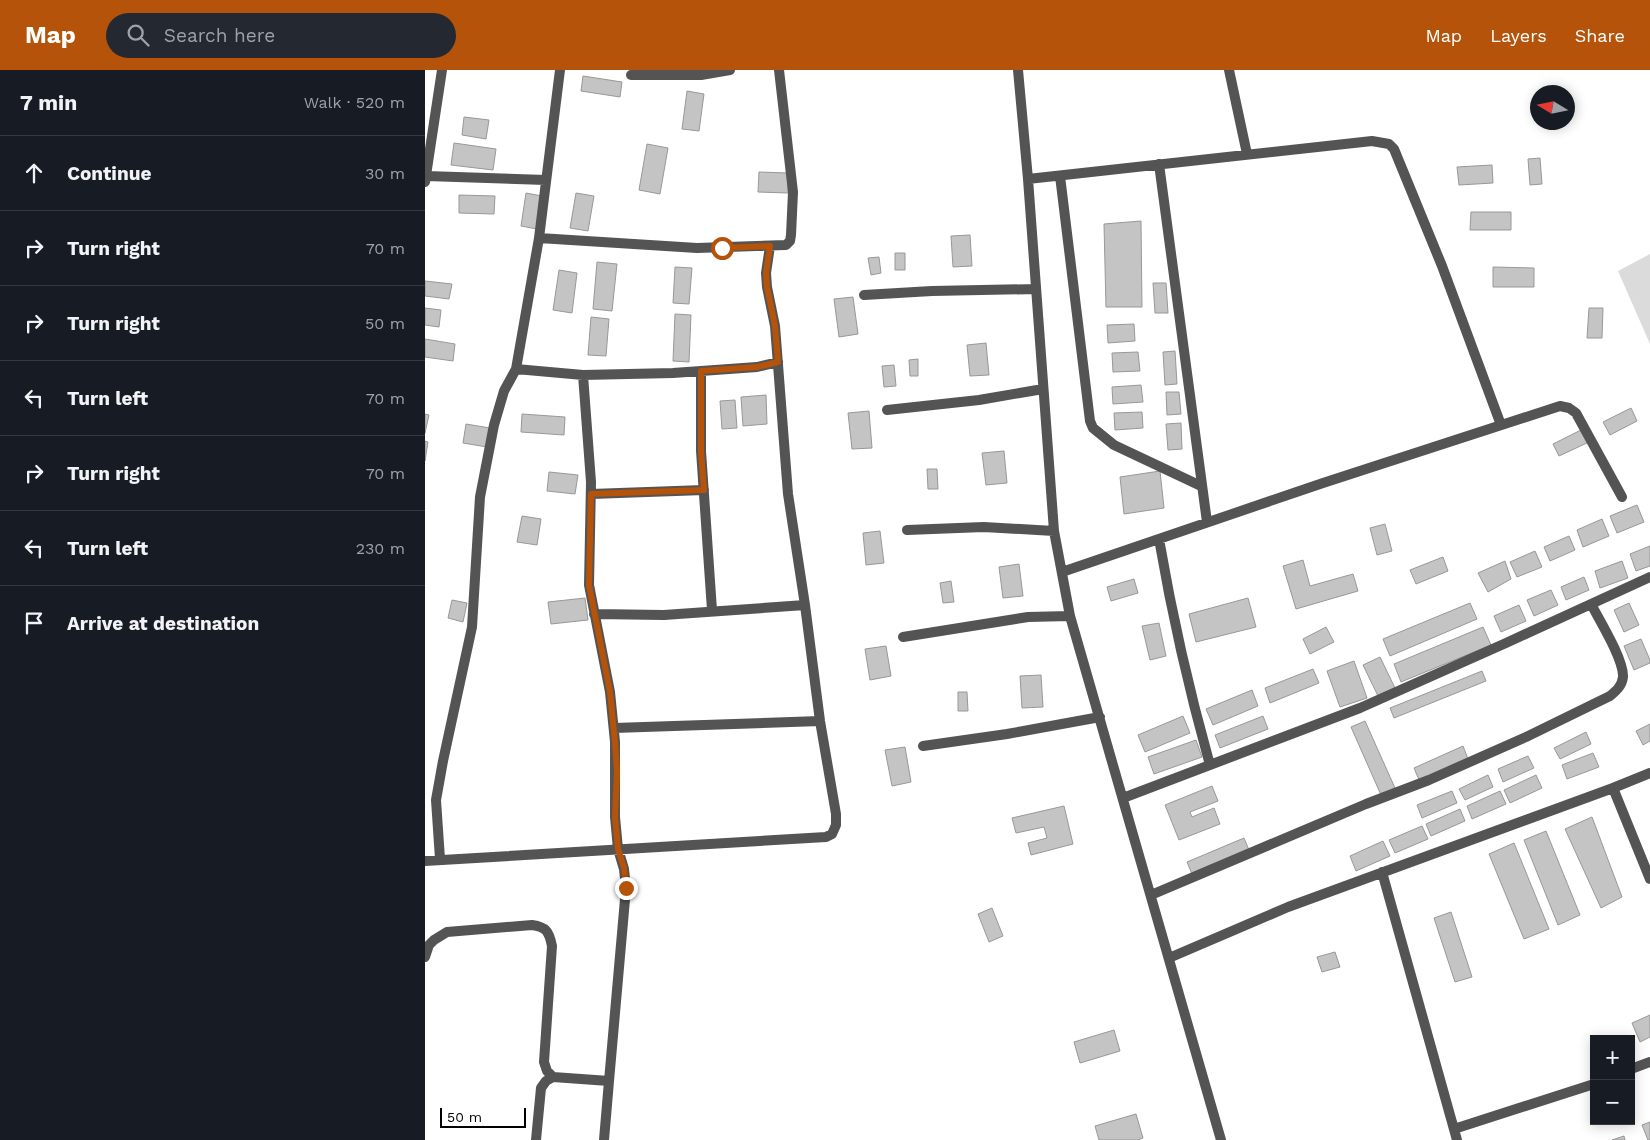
<!DOCTYPE html>
<meta charset="utf-8">
<style>
:root{--surface:#171b24;--page:#242831;--text:#f1f3f6;--muted:#9ea1a6;--line:#363941;--accent:#b45309}
body{margin:0;font-family:"Work Sans",sans-serif;background:var(--page);color:var(--text)}
.controls{position:absolute;right:15px;bottom:15px;display:grid;overflow:hidden;border-radius:0px;box-shadow:0 2px 12px #0003}
.controls button{width:45px;height:45px;display:grid;place-items:center;padding:0;border:0;border-bottom:1px solid var(--line);background:var(--surface);color:var(--text);font:25px sans-serif}
.compass{position:absolute;left:1105px;top:15px;width:45px;height:45px;border-radius:50%;background:var(--surface);box-shadow:0 2px 12px #0003;rotate:280deg}
.scale{position:absolute;left:15px;bottom:12px;width:86px;box-sizing:border-box;padding-left:5px;border:2px solid #000;border-top:0;font-size:14px;line-height:18px;white-space:nowrap;color:#000;-webkit-text-stroke:4px #fff;paint-order:stroke}
.stop{position:absolute;width:15px;height:15px;margin:-11px;border:4px solid #b45309;border-radius:50%;background:#fff}
.stop.end{background:#b45309;border-color:#fff;box-shadow:0 1px 5px #0008}
.list{margin:0;padding:0;list-style:none}
h2{display:flex;justify-content:space-between;align-items:center;height:65px;margin:0;padding:0 20px;font-size:21px}
h2 small{font-size:16px;font-weight:400;color:var(--muted)}
.list li{display:grid;grid-template-columns:32px 1fr auto;gap:15px;align-items:center;box-sizing:border-box;height:75px;padding:0 20px;border-top:1px solid var(--line)}
.list b{display:block;font-size:19px;white-space:nowrap}
.list em{font-size:16px;font-style:normal;color:var(--muted)}
.icon{flex:none;width:28px;height:28px;fill:none;stroke:currentColor;stroke-width:2;stroke-linecap:round;stroke-linejoin:round}
.map{position:relative;flex:none;width:1225px;height:1070px;overflow:hidden}
header{display:flex;align-items:center;gap:30px;box-sizing:border-box;height:70px;padding:0 25px;background:var(--accent);color:#fff}
header strong{font-size:24px}
nav{display:flex;gap:28px;margin-inline-start:auto;font-size:18px}
.search{width:350px;height:45px;background:var(--page);display:flex;align-items:center;gap:12px;box-sizing:border-box;padding:0 18px;border-radius:28px;color:var(--muted);font-size:19px}
main{display:flex}
aside{flex:1;background:var(--surface)}
.map>svg:first-child{display:block}
.green{fill:#dbdbdb}
.building{fill:#c4c4c4;stroke:#989898}
.lines{fill:none;stroke-linecap:round;stroke-linejoin:round}
.street{stroke:#545454;stroke-width:10}
.route{stroke:#b45309;stroke-width:6}
</style>
<header>
<strong>Map</strong>
<div class="search"><svg class="icon" aria-label="search" viewBox="0 0 24 24"><circle cx="10" cy="10" r="6"/><path d="M15 15l6 6"/></svg>Search here</div>
<nav><a>Map</a><a>Layers</a><a>Share</a></nav>
</header>
<main>
<aside>
<h2>7 min<small>Walk · 520 m</small></h2>
<ul class="list">
<li><svg class="icon" aria-label="ahead" viewBox="0 0 24 24"><path d="M12 20V5M6 11l6-6 6 6"/></svg><div><b>Continue</b></div><em>30 m</em></li>
<li><svg class="icon" aria-label="right" viewBox="0 0 24 24"><path d="M7 20v-9h11M14 6l5 5-5 5"/></svg><div><b>Turn right</b></div><em>70 m</em></li>
<li><svg class="icon" aria-label="right" viewBox="0 0 24 24"><path d="M7 20v-9h11M14 6l5 5-5 5"/></svg><div><b>Turn right</b></div><em>50 m</em></li>
<li><svg class="icon" aria-label="left" viewBox="0 0 24 24"><path d="M17 20v-9H6M10 6l-5 5 5 5"/></svg><div><b>Turn left</b></div><em>70 m</em></li>
<li><svg class="icon" aria-label="right" viewBox="0 0 24 24"><path d="M7 20v-9h11M14 6l5 5-5 5"/></svg><div><b>Turn right</b></div><em>70 m</em></li>
<li><svg class="icon" aria-label="left" viewBox="0 0 24 24"><path d="M17 20v-9H6M10 6l-5 5 5 5"/></svg><div><b>Turn left</b></div><em>230 m</em></li>
<li><svg class="icon" aria-label="arrive" viewBox="0 0 24 24"><path d="M6 21V4h12l-3 4 3 4H6"/></svg><div><b>Arrive at destination</b></div></li>
</ul>
</aside>
<div class="map">
<svg width="1225" height="1070" viewBox="0 0 1225 1070">
<rect width="100%" height="100%" fill="#fff"/>
<path class="green" d="M1225,184v90l-32,-73z"/>
<path class="building" d="M158,6l39,6 -2,15 -39,-6z
M262,21l17,3 -5,37 -17,-2z
M39,47l25,3 -3,19 -24,-4z
M29,73l42,6 -3,21 -42,-5z
M222,74l21,4 -8,46 -21,-4z
M1115,88l2,26 -12,1 -2,-26z
M1067,95l1,18 -34,2 -2,-18z
M334,102l29,1v20l-30,-1z
M101,123l16,3 -5,33 -16,-3z
M151,123l18,3 -6,35 -18,-3z
M34,125l36,1 -1,18 -35,-1z
M1046,142h40v18h-41z
M716,151l1,86h-36l-2,-83z
M545,165l2,31 -19,1 -2,-31z
M470,183h10v17h-10z
M454,187l2,16 -10,2 -3,-17z
M172,192l20,2 -5,47 -19,-2z
M250,197l17,1 -3,36 -16,-1z
M1068,197l41,1v19h-41z
M134,200l18,3 -5,40 -19,-3z
M0,211l27,3 -3,15 -24,-3z
M728,213h13l2,30h-13z
M428,227l5,37 -19,3 -5,-38z
M0,238l16,2 -2,17 -14,-2z
M1164,238h14l-1,30h-15z
M250,244l16,1 -2,47 -16,-1z
M166,247l18,2 -3,37 -18,-1z
M709,254l1,17 -27,2 -1,-18z
M0,269l30,5 -2,17 -28,-4z
M561,273l3,32 -19,1 -3,-31z
M750,281l2,33 -12,1 -2,-33z
M713,282l2,19 -27,1 -1,-19z
M493,289v17h-8l-1,-16z
M469,295l2,21 -12,1 -2,-21z
M716,315l2,17 -30,2 -1,-17z
M741,322h13l2,22 -14,1z
M341,325l1,29 -24,2 -2,-29z
M310,330l2,28 -15,1 -2,-28z
M1206,338l6,13 -27,14 -7,-13z
M444,341l3,37 -20,1 -4,-36z
M717,342l1,16 -28,2 -1,-17z
M0,344l4,1 -4,18z
M97,344l43,3 -1,18 -43,-3z
M756,353l1,26 -14,1 -2,-26z
M41,354l24,4 -3,19 -24,-4z
M1158,359l6,13 -30,14 -6,-12z
M0,371l3,1 -3,19z
M579,381l3,32 -21,2 -4,-32z
M502,399h10l1,20h-10z
M735,401l4,37 -40,6 -4,-37z
M124,402l29,3 -3,19 -28,-3z
M1212,435l7,17 -27,11 -7,-17z
M97,446l19,3 -4,26 -20,-3z
M1177,449l7,17 -26,11 -6,-17z
M960,454l7,27 -15,4 -7,-27z
M455,461l4,32 -18,2 -3,-32z
M1144,466l6,14 -25,11 -6,-14z
M1225,476v20l-14,5 -6,-17z
M1110,481l7,16 -25,10 -7,-15z
M1018,487l5,14 -32,13 -6,-14z
M878,490l7,26 43,-12 5,17 -62,18 -13,-43z
M1080,491l6,18 -23,13 -10,-19z
M1197,491l6,17 -28,10 -5,-17z
M594,494l4,32 -20,2 -4,-31z
M1159,507l5,13 -23,10 -5,-13z
M709,509l4,14 -27,8 -4,-14z
M526,511l3,21 -11,1 -3,-20z
M1126,520l7,15 -24,11 -7,-16z
M160,528l3,22 -37,4 -3,-22z
M823,528l8,29 -60,15 -7,-28z
M27,530l15,3 -4,19 -15,-4z
M1045,533l7,16 -87,37 -7,-17z
M1204,533l10,22 -15,7 -10,-22z
M1094,535l7,16 -25,11 -7,-16z
M734,553l7,33 -16,4 -8,-34z
M901,557l8,15 -24,12 -7,-15z
M1058,557l8,18 -90,37 -7,-18z
M1216,569l9,21v3l-16,7 -10,-24z
M461,576l5,30 -21,4 -5,-31z
M955,587l15,31 -17,8 -15,-31z
M929,591l13,37 -27,9 -13,-36z
M888,599l6,14 -49,20 -5,-15z
M1057,601l4,10 -92,37 -4,-10z
M616,605l2,32 -21,1 -2,-32z
M827,620l6,16 -45,19 -7,-16z
M533,622h9l1,19h-10z
M758,646l7,17 -45,19 -7,-17z
M838,646l5,13 -48,19 -5,-13z
M940,651l30,67 -14,7 -30,-68z
M1225,654v17l-7,4 -7,-14z
M1161,662l5,12 -31,15 -6,-11z
M771,670l6,17 -48,17 -6,-17z
M1038,676l5,13 -49,21 -5,-12z
M480,677l6,35 -19,4 -7,-36z
M1168,683l6,14 -32,12 -5,-14z
M1103,686l6,12 -31,14 -5,-13z
M1063,705l5,12 -28,13 -6,-11z
M1111,705l6,13 -32,15 -6,-13z
M787,716l6,15 -28,11 2,5 22,-9 6,16 -41,16 -14,-35z
M1027,721l5,12 -35,15 -5,-13z
M1075,721l6,13 -34,15 -5,-13z
M639,736l9,38 -42,11 -3,-12 19,-5 -3,-11 -28,6 -4,-15z
M1035,739l5,12 -34,15 -5,-12z
M1167,747l30,80 -21,11 -36,-79z
M997,756l6,13 -33,14 -6,-13z
M1121,761l34,84 -22,10 -34,-85z
M819,768l5,12 -57,24 -5,-12z
M958,771l7,15 -34,15 -6,-15z
M1089,773l35,86 -25,10 -35,-85z
M567,838l11,28 -14,6 -11,-28z
M1026,842l21,65 -17,5 -21,-64z
M910,882l5,15 -18,5 -5,-15z
M1225,945v22l-10,5 -8,-19z
M689,960l6,21 -40,12 -6,-21z
M711,1044l7,24 -5,2h-39l-4,-14z
M1225,1052v18h-2l-6,-15z
M1199,1066l1,4h-13z"/>
<g class="lines">
<path class="street" d="M593,0l10,109 26,352 16,85 151,524
M804,0l18,84
M206,5h70l29,-5
M734,94l48,358
M1,106l120,4
M635,106l30,245 3,7 21,17 87,41
M603,109l344,-38 17,3 5,5 48,117 59,159
M0,112l17,-112
M114,168l158,10 89,-3 4,-4 1,-6 2,-43 -14,-122
M439,225l68,-4 104,-2
M91,299l67,6 90,-2 84,-6 21,-5
M276,301v80l11,159
M462,340l92,-10 64,-11
M166,424l113,-4
M482,460l77,-3 70,4
M734,469c13,76 30,151 51,226
M637,502l261,-89 237,-77 9,2 7,5 46,84
M169,544l70,1 141,-10
M478,567l125,-20 42,-1
M189,658l206,-7
M498,676l84,-12 93,-17
M1188,718l37,91
M698,728l237,-90 146,-65 144,-66
M15,789l-4,-59 7,-39 29,-134 8,-130 14,-72 10,-34 12,-22 23,-131 21,-168
M0,791l401,-24 6,-3 4,-9v-11l-16,-93 -15,-116 -17,-111 -13,-168 -8,-39 -1,-14 4,-27
M957,802l75,268
M726,825l215,-91 63,-24 97,-43 84,-41c6,-5 12,-10 13,-19 1,-17 -23,-56 -32,-73
M0,887l4,-12 5,-5 13,-8 85,-7c14,2 17,6 20,21l-8,116 3,9 6,6 56,4 17,-193 -2,-19 -6,-20 -3,-32v-75l-5,-50 -21,-107 2,-103 -8,-107
M744,888l119,-51 325,-119 37,-15
M1206,999l19,-7
M1029,1059l140,-45
M111,1070l5,-52 5,-7 7,-4
M179,1070l5,-59"/>
</g>
<g class="lines">
<path class="route" d="M201,818l-2,-20 -6,-19 -3,-32 2,-45 -2,-30 -5,-50 -21,-107 2,-91 113,-4 -3,-39v-80l56,-4 21,-5 -3,-36 -8,-39 -1,-14 4,-27 -48,2"/>
</g>
</svg>
<div class="controls">
<button>+</button>
<button>−</button>
</div>
<svg class="compass" viewBox="-18 -18 36 36"><path d="M0-13l5 13h-10z" fill="#e53935"/><path d="M0 13l5-13h-10z" fill="#9ea1a6"/></svg>
<div class="scale">50 m</div>
<div class="stop" style="left:297px;top:178px"></div>
<div class="stop end" style="left:201px;top:818px"></div>
</div>
</main>
